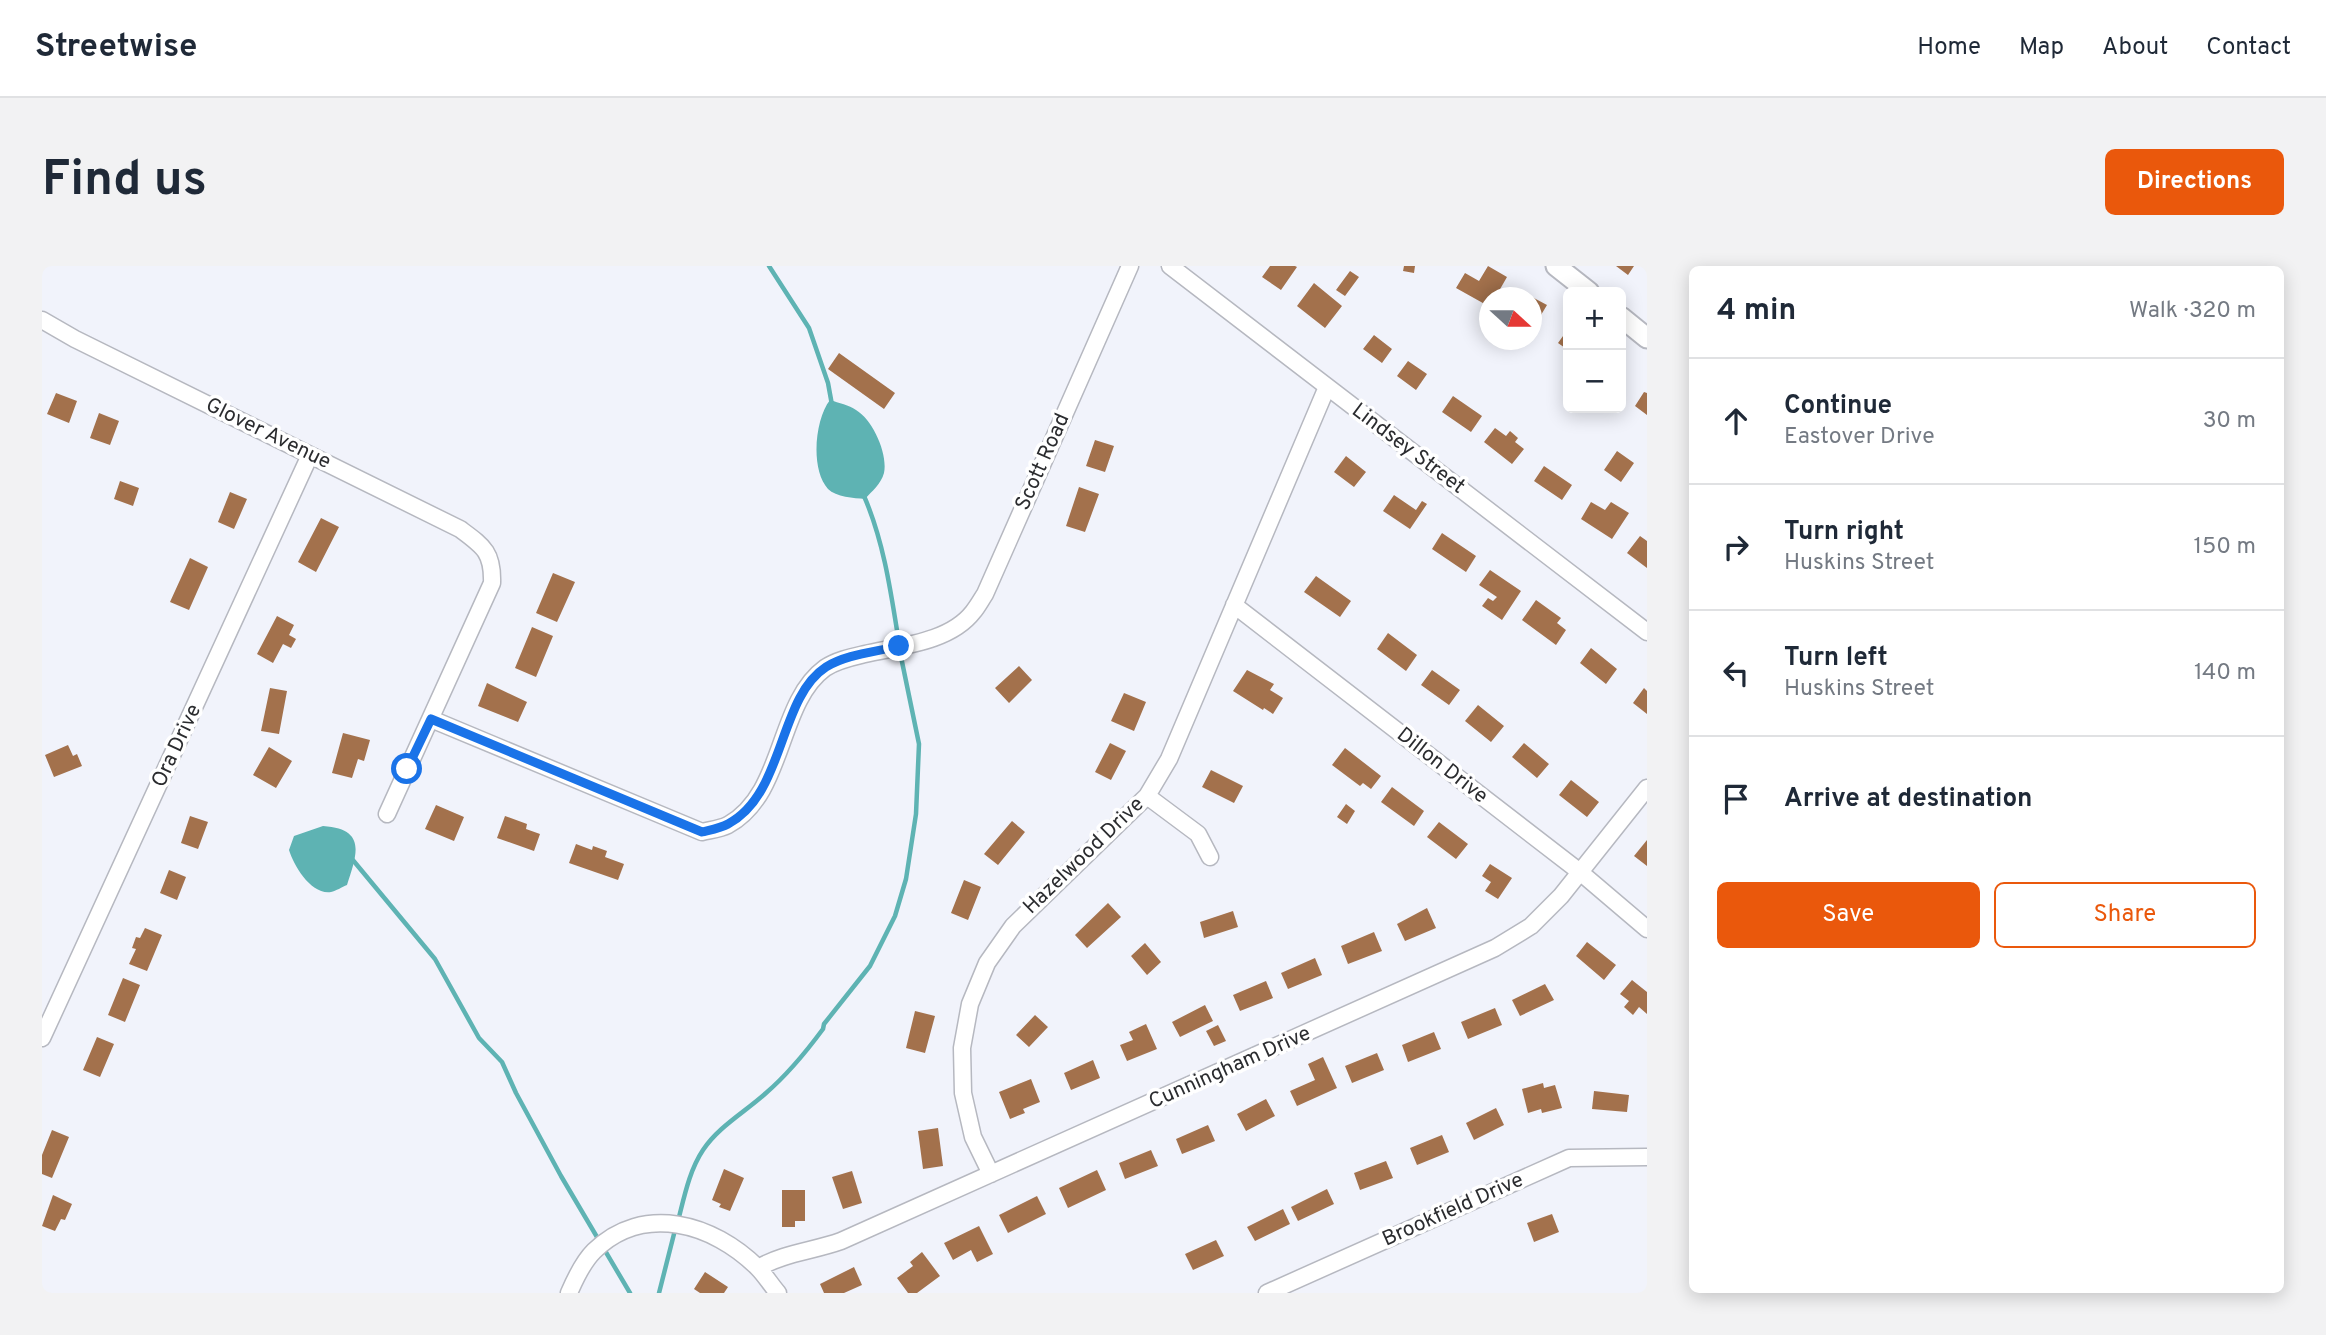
<!DOCTYPE html>
<meta charset="utf-8">
<style>
:root{--surface:#fff;--page:#f2f2f3;--text:#1f2937;--muted:#747a83;--line:#e0e1e3;--accent:#ea580c}
body{margin:0;font-family:Overpass,sans-serif;background:var(--page);color:var(--text)}
.controls{position:absolute;right:21px;top:21px;display:grid;overflow:hidden;border-radius:10px;box-shadow:0 4px 18px #0003}
.controls button{width:63px;height:63px;display:grid;place-items:center;padding:0;border:0;border-bottom:2px solid var(--line);background:var(--surface);color:var(--text);font:35px sans-serif}
.compass{position:absolute;left:1437px;top:21px;width:63px;height:63px;border-radius:50%;background:var(--surface);box-shadow:0 4px 18px #0003;rotate:111deg}
.stop{position:absolute;width:21px;height:21px;margin:-16px;border:5px solid #1a73e8;border-radius:50%;background:#fff}
.stop.end{background:#1a73e8;border-color:#fff;box-shadow:0 2px 7px #0008}
.list{margin:0;padding:0;list-style:none}
h2{display:flex;justify-content:space-between;align-items:center;height:91px;margin:0;padding:0 28px;font-size:30px}
h2 small{font-size:23px;font-weight:400;color:var(--muted)}
.list li{display:grid;grid-template-columns:46px 1fr auto;gap:21px;align-items:center;box-sizing:border-box;height:126px;padding:0 28px;border-top:2px solid var(--line)}
.list b{display:block;font-size:26px;white-space:nowrap}
.list p{margin:0;font-size:23px;white-space:nowrap;color:var(--muted)}
.list em{font-size:23px;font-style:normal;color:var(--muted)}
.actions{display:flex;gap:14px;padding:21px 28px}
.actions a{flex:1;padding:16px 0;border:2px solid var(--accent);border-radius:10px;text-align:center;font-size:24px;color:var(--accent)}
.actions .main{background:var(--accent);color:#fff}
.icon{flex:none;width:38px;height:38px;fill:none;stroke:currentColor;stroke-width:2;stroke-linecap:round;stroke-linejoin:round}
.map{position:relative;flex:none;width:1605px;height:1027px;overflow:hidden;border-radius:10px}
header{display:flex;align-items:center;gap:42px;box-sizing:border-box;height:98px;padding:0 35px;background:var(--surface);border-bottom:2px solid var(--line)}
header strong{font-size:33px}
nav{display:flex;gap:38px;margin-inline-start:auto;font-size:24px}
.intro{display:flex;align-items:center;justify-content:space-between;box-sizing:border-box;height:168px;padding:0 42px}
h1{margin:0;font-size:49px}
.button{padding:18px 32px;border-radius:10px;background:var(--accent);color:#fff;font-size:24px;font-weight:700}
main{display:flex;gap:42px;padding:0 42px}
aside{flex:1;background:var(--surface);border-radius:10px;box-shadow:0 4px 18px #0003}
.map>svg:first-child{display:block}
.water{fill:#5eb3b3}
.lines{fill:none;stroke-linecap:round;stroke-linejoin:round}
.stream{stroke:#5eb3b3;stroke-width:4.5}
.building{fill:#a3714c}
.minor-casing{stroke:#b6b8c0;stroke-width:19}
.tertiary-casing{stroke:#b6b8c0;stroke-width:23}
.minor{stroke:#fff;stroke-width:16}
.tertiary{stroke:#fff;stroke-width:19}
.route{stroke:#1a73e8;stroke-width:9}
.labels{text-anchor:middle;dominant-baseline:central;stroke-width:7;stroke-linejoin:round;paint-order:stroke}
.street-label{font-size:21px;fill:#2b2c2f;stroke:#fff}
</style>
<header>
<strong>Streetwise</strong>
<nav><a>Home</a><a>Map</a><a>About</a><a>Contact</a></nav>
</header>
<div class="intro"><h1>Find us</h1><a class="button">Directions</a></div>
<main>
<div class="map">
<svg width="1605" height="1027" viewBox="0 0 1605 1027">
<rect width="100%" height="100%" fill="#f1f3fb"/>
<path class="water" d="M788,134c9,3 19,5 26,10 17,10 32,44 28,63 -3,11 -12,18 -19,26 -11,-1 -29,-2 -37,-10 -18,-20 -13,-70 2,-89z
M281,560c44,3 34,28 24,59 -5,2 -11,6 -16,7 -20,3 -37,-26 -42,-42l5,-14z"/>
<g class="lines">
<path class="stream" d="M727,0l40,62 19,55 4,22
M822,230c20,46 27,97 35,147
M310,593l83,100 44,79 23,24 14,31 45,83 69,117
M636,955c6,-23 11,-50 25,-71 15,-23 42,-38 63,-57 22,-19 40,-41 57,-64l1,-5 46,-58 25,-50 11,-37 10,-65 3,-70 -19,-92
M617,1027l16,-63"/>
</g>
<path class="building" d="M1228,0h25l2,1 -16,23 -19,-13z
M1362,0h11l-1,7 -11,-2z
M1446,0l19,11 -12,21h-5v9l-34,-19 9,-15 14,8z
M1574,0h18l-6,9z
M1308,5l9,6 -14,19 -9,-6z
M1272,17l28,23 -17,22 -28,-22z
M1490,31l15,8 -12,20 -3,-2z
M1526,63v21l-10,-7z
M1332,69l18,14 -10,14 -19,-14z
M797,87l56,40 -11,16 -56,-40z
M1366,95l19,13 -11,16 -19,-14z
M1602,126l3,1v22l-12,-9z
M14,127l21,8 -8,22 -22,-9z
M1411,130l29,20 -11,16 -29,-20z
M57,147l20,8 -9,24 -20,-7z
M1453,162l11,8 4,-5 8,7 -3,4 9,7 -12,15 -28,-22z
M1053,174l19,6 -9,26 -19,-6z
M1575,185l17,12 -13,19 -17,-12z
M1304,190l20,16 -12,15 -20,-15z
M1502,200l28,19 -10,15 -28,-19z
M78,215l19,7 -6,18 -19,-7z
M1037,221l20,7 -14,38 -19,-6z
M188,226l17,7 -13,30 -16,-7z
M1352,229l22,15 6,-9 5,3 -17,25 -27,-18z
M1549,236l14,8 6,-8 18,11 -17,26 -31,-20z
M279,252l18,9 -23,45 -18,-10z
M1400,267l34,23 -10,16 -34,-23z
M1598,270l7,5v27l-20,-15z
M148,292l18,9 -19,43 -19,-8z
M1448,304l31,21 -19,29 -20,-14 6,-8 5,3 4,-4 -18,-12z
M511,307l22,9 -18,40 -21,-9z
M1274,310l35,25 -11,16 -36,-25z
M1494,334l25,18 -4,5 9,7 -10,15 -34,-25z
M235,350l17,9 -5,10 7,4 -5,9 -8,-4 -10,19 -16,-9z
M490,361l21,9 -17,41 -21,-9z
M1346,367l29,22 -11,16 -29,-22z
M1549,382l26,21 -11,15 -26,-21z
M977,400l13,14 -23,23 -14,-15z
M1205,404l27,14 -4,6 13,8 -10,16 -9,-6 -1,2 -30,-19z
M1390,404l28,20 -11,15 -28,-20z
M445,417l40,19 -9,20 -40,-16z
M228,422l17,3 -8,43 -18,-3z
M1602,422l3,3v23l-14,-11z
M1082,427l22,9 -12,29 -23,-10z
M1436,439l26,21 -13,16 -26,-21z
M301,467l27,7 -6,21 -6,-2 -6,19 -20,-5z
M1068,477l16,8 -15,29 -16,-8z
M1482,477l25,21 -12,14 -25,-21z
M26,479l5,11 4,-2 5,12 -28,11 -9,-22z
M227,481l23,14 -16,27 -23,-13z
M1303,482l36,28 -10,13 -8,-6 -3,3 -28,-21z
M1169,504l32,16 -9,17 -32,-16z
M1529,514l28,22 -12,15 -28,-22z
M1350,521l32,24 -10,15 -33,-24z
M1304,538l9,7 -8,13 -10,-7z
M394,539l28,12 -10,24 -29,-12z
M148,550l18,6 -10,27 -17,-6z
M463,550l22,8 -1,5 14,5 -6,17 -37,-13z
M970,555l13,11 -27,33 -14,-11z
M1397,556l29,22 -12,15 -29,-22z
M1605,574v26l-13,-10z
M534,578l16,6 1,-4 14,5 -2,6 19,7 -6,16 -49,-17z
M1448,598l22,14 -14,21 -13,-8 6,-9 -9,-6z
M127,604l17,7 -9,23 -17,-7z
M922,614l17,7 -13,33 -17,-7z
M1066,637l13,14 -34,31 -12,-13z
M1385,642l9,20 -31,13 -8,-17z
M1191,645l5,16 -34,11 -4,-16z
M103,662l17,7 -15,36 -18,-7 7,-15 -4,-1 4,-11 4,1z
M1332,666l8,19 -34,13 -7,-18z
M1545,676l29,23 -12,15 -28,-24z
M1103,677l16,19 -14,13 -16,-19z
M1273,692l7,17 -34,14 -7,-16z
M81,712l17,7 -15,37 -17,-7z
M1590,714l15,12v22l-8,-7 -6,8 -9,-8 5,-6 -9,-7z
M1224,715l7,17 -33,13 -7,-16z
M1503,718l9,16 -34,16 -8,-16z
M1163,739l8,16 -33,16 -8,-15z
M1453,742l7,17 -34,14 -7,-17z
M873,745l20,5 -10,37 -19,-5z
M993,749l13,12 -19,20 -13,-12z
M1104,758l11,25 -30,12 -7,-16 13,-5 -4,-8z
M1176,759l8,16 -12,5 -8,-15z
M1392,766l7,17 -33,13 -6,-17z
M55,771l17,7 -14,33 -17,-7z
M1335,787l7,17 -32,13 -7,-17z
M1281,791l14,31 -40,18 -7,-15 25,-11 -7,-16z
M1051,794l7,18 -29,12 -7,-17z
M989,813l9,23 -17,7 2,4 -15,6 -11,-27z
M1501,817l1,5 11,-3 7,23 -20,5 -1,-4 -13,4 -6,-24z
M1552,825l35,4 -2,17 -35,-3z
M1224,833l9,17 -29,15 -9,-17z
M1454,842l8,17 -30,15 -8,-17z
M1166,859l7,16 -33,13 -6,-15z
M896,862l5,38 -20,3 -5,-38z
M10,864l17,7 -17,41 -10,-4v-19z
M1400,869l7,17 -32,13 -7,-17z
M1109,884l7,16 -33,13 -6,-16z
M1344,895l7,17 -33,12 -6,-17z
M682,903l20,9 -14,33 -11,-4 2,-3 -9,-4z
M1055,904l9,20 -38,18 -9,-20z
M810,905l10,32 -19,6 -11,-32z
M1285,923l7,15 -36,17 -7,-14z
M740,924h23v31h-10v6h-13z
M11,929l19,9 -7,16 -4,-1 -6,12 -13,-5z
M995,930l9,18 -38,19 -9,-18z
M1241,943l7,15 -35,17 -8,-14z
M1510,948l7,18 -25,10 -7,-19z
M937,960l14,28 -16,8 -6,-12 -18,10 -9,-17z
M1174,974l8,16 -31,14 -8,-16z
M880,986l18,24 -23,17h-9l-11,-15 16,-12 -3,-4z
M812,1001l8,18 -18,8h-20l-4,-9z
M663,1006l23,15 -4,6h-24l-6,-4z"/>
<g class="lines">
<defs>
<path id="minor" d="M1128,0l477,366
M0,54l33,19 385,190c23,17 33,23 32,54l-105,231
M1192,339l346,267 67,57
M389,453l271,113c8,-2 18,-3 26,-7 57,-31 49,-122 97,-157 12,-8 27,-11 40,-14 35,-8 85,-12 108,-42 5,-6 8,-12 12,-18l145,-328
M1105,530l51,38 12,23
M0,772l268,-583
M949,908l-18,-37 -10,-44 -1,-45 8,-44 17,-41 26,-37 134,-130 22,-37 158,-372
M716,1002c26,-15 55,-17 83,-27l654,-293 36,-22 30,-30 86,-108
M527,1027c6,-14 14,-31 25,-42 49,-48 119,-28 164,17 7,7 13,17 20,25
M1225,1027l302,-135 78,-1"/>
<path id="tertiary" d="M1514,0l33,26
M1579,51l26,21"/>
</defs>
<use href="#minor" class="minor-casing"/>
<use href="#tertiary" class="tertiary-casing"/>
<use href="#minor" class="minor"/>
<use href="#tertiary" class="tertiary"/>
</g>
<g class="lines">
<path class="route" d="M365,503l24,-50 271,113c8,-2 19,-4 26,-8 57,-30 50,-126 98,-157 21,-13 50,-15 73,-21"/>
</g>
<g class="labels">
<g class="street-label">
<text transform="translate(226 168) rotate(26)">Glover Avenue</text>
<text transform="translate(1366 183) rotate(37)">Lindsey Street</text>
<text transform="translate(1001 196) rotate(-66)">Scott Road</text>
<text transform="translate(135 480) rotate(-65)">Ora Drive</text>
<text transform="translate(1400 500) rotate(38)">Dillon Drive</text>
<text transform="translate(1042 590) rotate(-44)">Hazelwood Drive</text>
<text transform="translate(1188 802) rotate(-24)">Cunningham Drive</text>
<text transform="translate(1411 944) rotate(-24)">Brookfield Drive</text>
</g>
</g>
</svg>
<div class="controls">
<button>+</button>
<button>−</button>
</div>
<svg class="compass" viewBox="-18 -18 36 36"><path d="M0-13l5 13h-10z" fill="#e53935"/><path d="M0 13l5-13h-10z" fill="#747a83"/></svg>
<div class="stop" style="left:365px;top:503px"></div>
<div class="stop end" style="left:857px;top:380px"></div>
</div>
<aside>
<h2>4 min<small>Walk · 320 m</small></h2>
<ul class="list">
<li><svg class="icon" aria-label="ahead" viewBox="0 0 24 24"><path d="M12 20V5M6 11l6-6 6 6"/></svg><div><b>Continue</b><p>Eastover Drive</p></div><em>30 m</em></li>
<li><svg class="icon" aria-label="right" viewBox="0 0 24 24"><path d="M7 20v-9h11M14 6l5 5-5 5"/></svg><div><b>Turn right</b><p>Huskins Street</p></div><em>150 m</em></li>
<li><svg class="icon" aria-label="left" viewBox="0 0 24 24"><path d="M17 20v-9H6M10 6l-5 5 5 5"/></svg><div><b>Turn left</b><p>Huskins Street</p></div><em>140 m</em></li>
<li><svg class="icon" aria-label="arrive" viewBox="0 0 24 24"><path d="M6 21V4h12l-3 4 3 4H6"/></svg><div><b>Arrive at destination</b></div></li>
</ul>
<div class="actions"><a class="main">Save</a><a>Share</a></div>
</aside>
</main>
